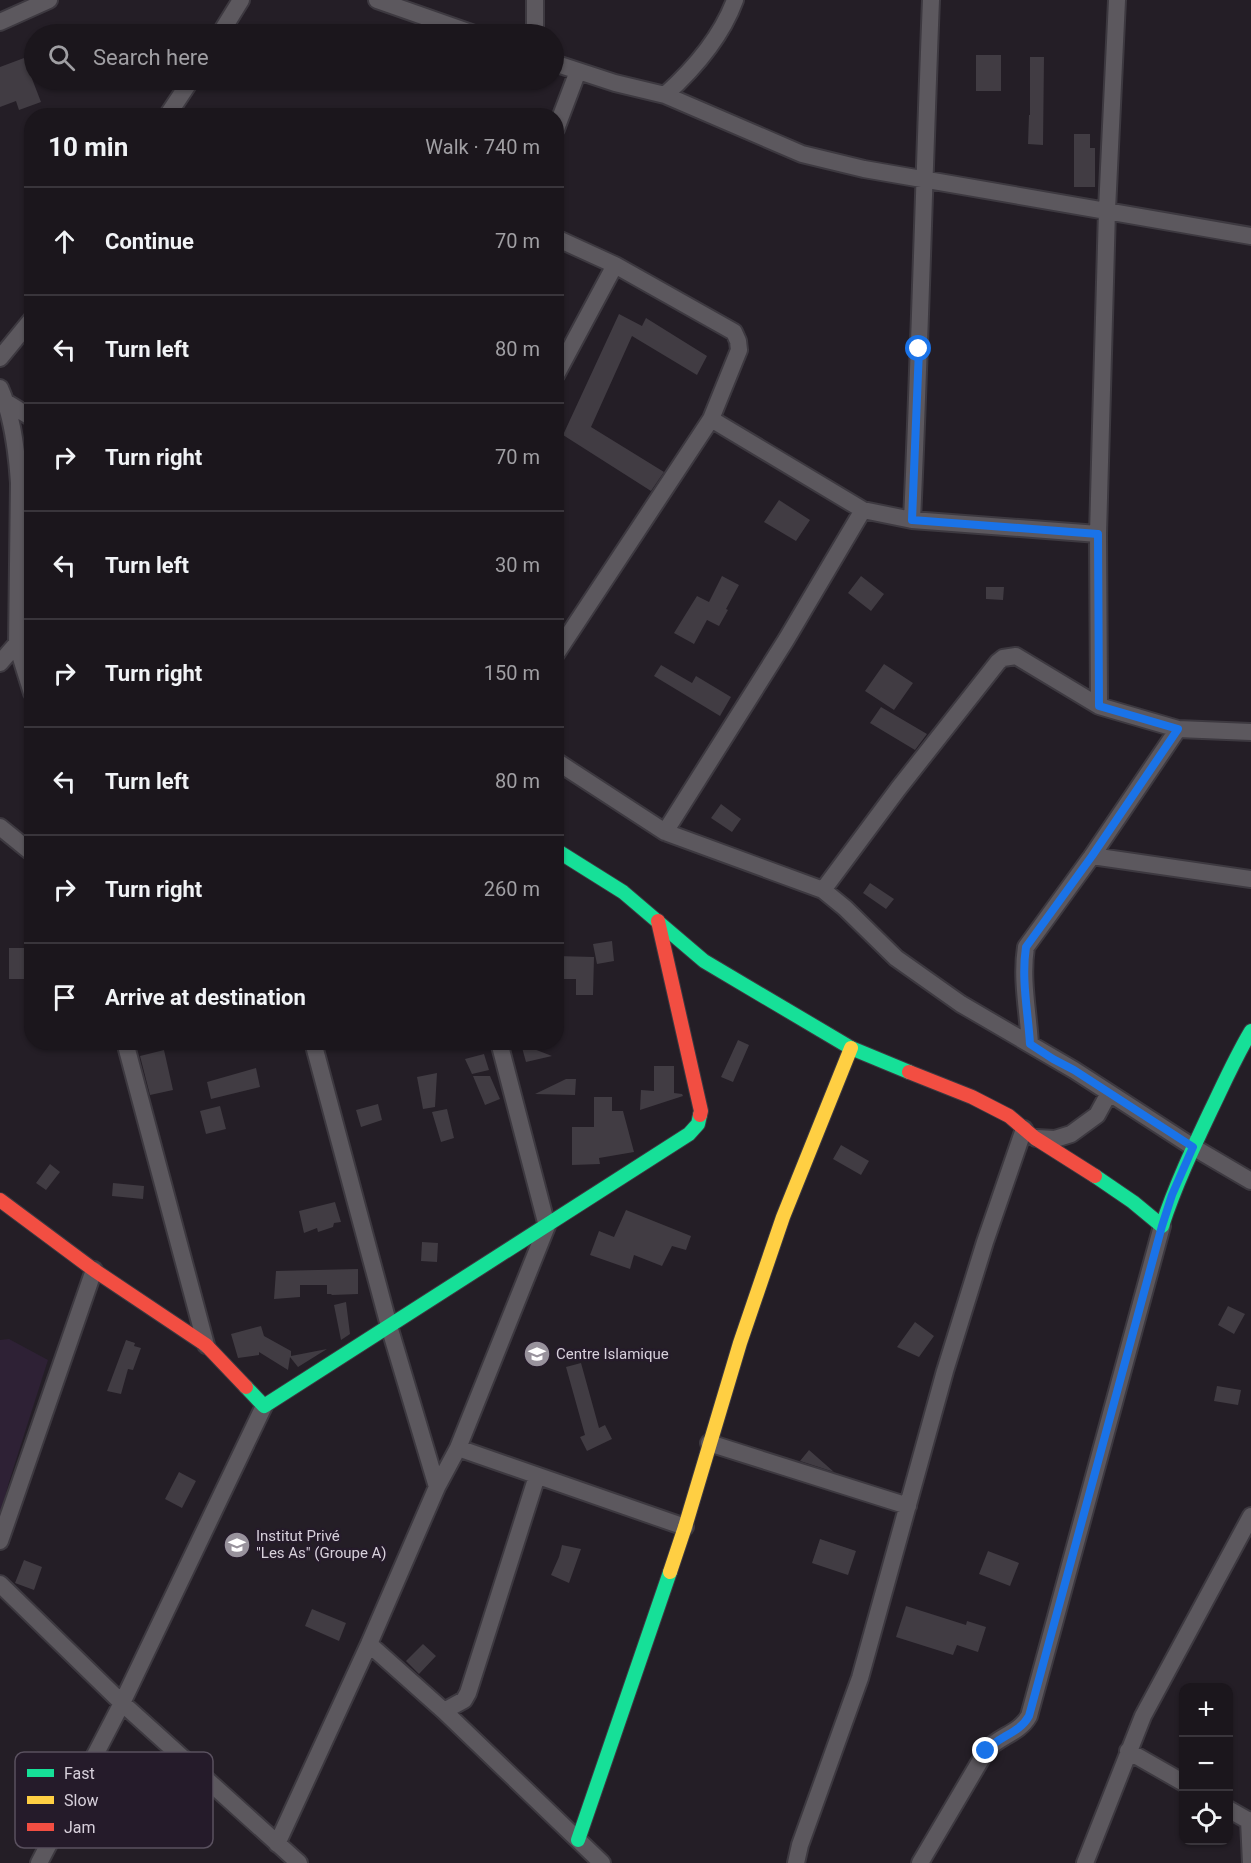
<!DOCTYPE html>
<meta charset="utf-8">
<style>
:root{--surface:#1b161c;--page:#241f25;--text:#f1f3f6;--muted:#a09fa3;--line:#39353b}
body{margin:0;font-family:Roboto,sans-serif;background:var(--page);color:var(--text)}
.controls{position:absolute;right:18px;bottom:18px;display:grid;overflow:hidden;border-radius:12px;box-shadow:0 2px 4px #0004}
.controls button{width:54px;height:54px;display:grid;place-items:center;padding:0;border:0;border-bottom:2px solid var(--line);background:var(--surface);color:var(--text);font:30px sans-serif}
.stop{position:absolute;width:18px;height:18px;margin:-14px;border:4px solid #1a73e8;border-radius:50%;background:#fff}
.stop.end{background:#1a73e8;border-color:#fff;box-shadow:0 2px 6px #0008}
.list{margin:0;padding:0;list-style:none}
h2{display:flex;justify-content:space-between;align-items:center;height:78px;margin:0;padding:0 24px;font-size:26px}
h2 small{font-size:20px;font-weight:400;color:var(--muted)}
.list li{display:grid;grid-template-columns:39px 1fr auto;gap:18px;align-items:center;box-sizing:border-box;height:108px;padding:0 24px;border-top:2px solid var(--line)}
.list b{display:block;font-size:22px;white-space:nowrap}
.list em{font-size:20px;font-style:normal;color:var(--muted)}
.icon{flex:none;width:33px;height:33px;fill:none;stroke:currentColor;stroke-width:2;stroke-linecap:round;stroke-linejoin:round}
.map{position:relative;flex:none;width:1251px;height:1863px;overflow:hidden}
.search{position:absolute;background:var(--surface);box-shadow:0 2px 4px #0004;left:24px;top:24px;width:540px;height:66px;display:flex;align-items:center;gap:15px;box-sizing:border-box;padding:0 21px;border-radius:33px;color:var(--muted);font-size:22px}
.panel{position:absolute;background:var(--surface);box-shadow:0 2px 4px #0004;left:24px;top:108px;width:540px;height:942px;border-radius:24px}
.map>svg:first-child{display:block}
.built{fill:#2e2135}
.building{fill:#413c43}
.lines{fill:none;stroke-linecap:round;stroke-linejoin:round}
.street-casing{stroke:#3d3940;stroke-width:20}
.fast-casing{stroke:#3d3940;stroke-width:16}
.slow-casing{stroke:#3d3940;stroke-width:16}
.jam-casing{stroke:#3d3940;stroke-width:16}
.street{stroke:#5c585e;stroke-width:16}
.fast{stroke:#16e098;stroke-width:14}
.slow{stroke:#ffcf43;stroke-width:14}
.jam{stroke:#f24e42;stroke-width:14}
.route{stroke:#1a73e8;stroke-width:8}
.labels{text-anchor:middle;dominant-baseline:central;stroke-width:4.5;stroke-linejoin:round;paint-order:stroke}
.poi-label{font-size:15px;fill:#d7d0db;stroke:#251b2a;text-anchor:start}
.key{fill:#251b2a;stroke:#5a515f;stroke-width:1.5}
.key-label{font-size:16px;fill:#d7d0db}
</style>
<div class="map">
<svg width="1251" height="1863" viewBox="0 0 1251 1863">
<rect width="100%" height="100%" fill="#241e26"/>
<path class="built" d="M9,1339l39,21 -39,122 -9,34v-176z"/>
<path class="building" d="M976,55h25v36h-25z
M1030,57h14l-1,88 -15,-1 1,-29h1z
M24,58l17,44 -22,8 -3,-9 -16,6v-40z
M1074,134h16v14h5v39h-21z
M619,314l23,12 4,-8 61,38 -10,19 -65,-39 -41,91 73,45 -13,19 -88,-56z
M779,500l31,20 -14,21 -32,-19z
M722,576l17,9 -13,24 2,1 -9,16 -12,-6 -13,24 -20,-11 23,-37 12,6z
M861,576l23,18 -13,17 -23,-18z
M986,587h18l-1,13 -17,-1z
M884,664l29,19 -19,27 -29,-19z
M661,665l31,18 4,-7 35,21 -11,19 -66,-40z
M881,707l46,27 -12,16 -45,-27z
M721,804l20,15 -9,13 -21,-14z
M870,883l24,16 -8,10 -23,-16z
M612,941l2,20 -17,3 -4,-20z
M9,948h16v31h-16z
M556,956l38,1 -1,38h-17v-16h-20z
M738,1040l11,5 -16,37 -12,-5z
M521,1044l31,12 -26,6z
M164,1050l9,40 -23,5 -10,-39z
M484,1054l5,16 -17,4 -7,-15z
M654,1066h20v27l8,1 1,2 -43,14 1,-20 13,1z
M256,1068l4,19 -49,12 -4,-17z
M437,1073l-2,34 -12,2 -6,-32z
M473,1076h17l10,23 -15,6z
M566,1079h10l-1,16 -40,-1z
M594,1097h18v14h11l11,41 -35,6 1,6 -28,1v-38h22z
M378,1104l4,16 -21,7 -5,-17z
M220,1106l6,23 -20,5 -6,-23z
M447,1109l7,29 -13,4 -9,-30z
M841,1145l28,16 -8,14 -28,-16z
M50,1164l10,8 -14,18 -10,-7z
M113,1183l31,3 -1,13 -31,-3z
M335,1202l6,20 -7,1 -1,4 -15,5 -1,-4 -13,5 -5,-22z
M626,1210l65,26 -5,14 -14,-4 -10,20 -28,-11 -4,14 -40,-14 9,-24 15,6z
M422,1242l16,1 -1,19 -16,-1z
M358,1269v25l-26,1 -1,-1h-4v-9h-27v12l-26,2 2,-28z
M346,1302l4,32 -9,6 -7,-35z
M1228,1306l17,8 -11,20 -16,-9z
M915,1322l19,14 -15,21 -22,-10z
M261,1326l3,10 27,15v5l36,-7 -29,18 -8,-10 -2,13 -29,-18v3l-21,3 -7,-24z
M126,1340l9,3 -1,3 7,2 -8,22 -5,-1 -7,25 -14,-3z
M581,1363l18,65 6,-3 7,14 -25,12 -7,-14 5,-2 -19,-68z
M1217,1386l24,4 -3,15 -24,-4z
M809,1450l25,22 -34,-11z
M179,1472l17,9 -14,27 -17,-9z
M820,1539l36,12 -8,24 -36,-12z
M562,1545l19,4 -12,34 -18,-8 8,-18z
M988,1551l31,12 -9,23 -31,-12z
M24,1560l18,7 -8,23 -19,-7z
M906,1606l60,19 1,-4 19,6 -8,25 -21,-7 -4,10 -57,-18z
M312,1609l34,14 -7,18 -34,-15z
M423,1644l13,12 -17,18 -13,-13z"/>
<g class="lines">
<defs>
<path id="street" d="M377,0l97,34
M0,22l49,-22
M220,34l21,-34
M535,34v-34
M554,63l61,20 50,12 137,59 62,15 387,67
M665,95c30,-27 56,-57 70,-95
M167,116l24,-36
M556,129l22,-58
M556,238l59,27 119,67 4,9 1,9 -28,69 -155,235
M0,358l32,-39
M556,375l59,-110
M0,388c13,29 17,64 19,95l-2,162 15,48
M1,399l31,19
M711,419l152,91 49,10 186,14
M912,520c8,-173 12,-347 19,-520
M0,663l32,-37
M1099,706l-1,-172 9,-324 10,-210
M556,761l109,71 158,58 22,18 51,50 65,46 113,66 119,77 58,34
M0,827l32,26
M665,832l121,-192 77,-130
M1092,856l159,23
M823,890l75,-101 100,-127 5,-4 13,-2 83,50 79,23 73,3
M125,1042l81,303
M313,1042l76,284 48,161
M1030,1044c-2,-33 -9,-65 -4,-97l66,-91 86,-127
M1036,1138l19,1 16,-5 26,-19 12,-22
M709,1443l199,63
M458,1448l227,79
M0,1541l94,-271
M0,1584l122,119 177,160
M369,1644l75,67 158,152
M444,1711l20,-11 4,-7 69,-217
M1128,1751l56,32
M1228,1809l23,13
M1249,1820l2,43
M277,1844l92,-200 68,-157 21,-39 89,-222 -48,-184
M39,1863l83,-160 142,-297
M796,1863l4,-18 60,-167 85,-307 40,-129 39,-113
M920,1863l66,-112c12,-15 33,-17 43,-35l133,-490
M1085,1863l58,-147 108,-200"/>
<path id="fast" d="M556,850l67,42 81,69 147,87 58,24
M1095,1176l38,26 29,24c13,-40 31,-78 49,-116 13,-27 25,-54 40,-79
M246,1387l18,19 425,-272 9,-10 2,-9
M578,1840l92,-268"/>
<path id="slow" d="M670,1572l15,-45 55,-184 43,-126 68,-169"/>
<path id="jam" d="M658,921l43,190 -1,4
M909,1072l63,25 37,19 26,22 60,38
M0,1200l94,70 112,75 40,42"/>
</defs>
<use href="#street" class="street-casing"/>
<use href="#fast" class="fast-casing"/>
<use href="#slow" class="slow-casing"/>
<use href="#jam" class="jam-casing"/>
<use href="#street" class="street"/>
<use href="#fast" class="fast"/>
<use href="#slow" class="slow"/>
<use href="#jam" class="jam"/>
</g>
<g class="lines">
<path class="route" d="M919,349l-7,171 186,14 1,172 79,23 -86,127 -66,91c-5,32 2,64 4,97l23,15 21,11 119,77 -21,48 -10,31 -133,490c-10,18 -31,20 -43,35"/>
</g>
<defs>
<symbol id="school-disc" viewBox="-11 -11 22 22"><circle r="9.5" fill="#98929c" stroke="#251b2a"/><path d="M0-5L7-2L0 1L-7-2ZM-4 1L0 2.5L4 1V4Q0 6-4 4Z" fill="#fff"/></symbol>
</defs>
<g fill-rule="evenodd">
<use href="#school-disc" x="522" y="1339" width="30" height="30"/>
<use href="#school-disc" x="222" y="1530" width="30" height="30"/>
</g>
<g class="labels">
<g class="poi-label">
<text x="556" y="1354">Centre Islamique</text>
<text x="256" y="1536">Institut Privé<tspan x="256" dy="17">"Les As" (Groupe A)</tspan></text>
</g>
</g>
<rect x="15" y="1752" width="198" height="96" rx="9" class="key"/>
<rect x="27" y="1769" width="27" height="8" fill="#16e098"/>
<rect x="27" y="1796" width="27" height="8" fill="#ffcf43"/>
<rect x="27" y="1823" width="27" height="8" fill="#f24e42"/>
<g class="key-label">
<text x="64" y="1779">Fast</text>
<text x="64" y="1806">Slow</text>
<text x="64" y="1833">Jam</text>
</g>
</svg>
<div class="controls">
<button>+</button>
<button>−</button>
<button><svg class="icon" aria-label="locate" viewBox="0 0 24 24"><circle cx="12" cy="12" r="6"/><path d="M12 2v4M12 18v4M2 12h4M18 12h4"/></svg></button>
</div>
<div class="stop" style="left:919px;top:349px"></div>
<div class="stop end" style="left:986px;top:1751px"></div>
<div class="search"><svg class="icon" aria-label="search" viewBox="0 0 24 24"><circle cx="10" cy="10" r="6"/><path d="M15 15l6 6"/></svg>Search here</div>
<section class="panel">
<h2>10 min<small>Walk · 740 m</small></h2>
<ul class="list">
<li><svg class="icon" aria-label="ahead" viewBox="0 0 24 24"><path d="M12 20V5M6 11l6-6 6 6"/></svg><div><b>Continue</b></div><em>70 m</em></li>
<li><svg class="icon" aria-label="left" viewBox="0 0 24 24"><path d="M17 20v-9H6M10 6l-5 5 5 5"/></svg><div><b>Turn left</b></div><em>80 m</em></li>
<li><svg class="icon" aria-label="right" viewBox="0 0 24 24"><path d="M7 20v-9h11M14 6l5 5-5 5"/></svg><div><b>Turn right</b></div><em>70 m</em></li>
<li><svg class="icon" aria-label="left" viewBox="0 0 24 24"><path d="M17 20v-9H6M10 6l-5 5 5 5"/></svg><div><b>Turn left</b></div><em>30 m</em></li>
<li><svg class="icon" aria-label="right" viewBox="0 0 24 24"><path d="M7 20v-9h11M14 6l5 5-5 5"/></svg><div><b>Turn right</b></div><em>150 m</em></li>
<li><svg class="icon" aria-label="left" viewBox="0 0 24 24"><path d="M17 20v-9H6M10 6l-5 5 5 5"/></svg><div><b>Turn left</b></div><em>80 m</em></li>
<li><svg class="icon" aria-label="right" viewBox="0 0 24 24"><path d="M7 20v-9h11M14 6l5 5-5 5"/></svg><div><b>Turn right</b></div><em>260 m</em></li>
<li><svg class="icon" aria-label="arrive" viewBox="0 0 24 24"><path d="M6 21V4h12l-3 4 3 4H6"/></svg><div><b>Arrive at destination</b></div></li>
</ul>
</section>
</div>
